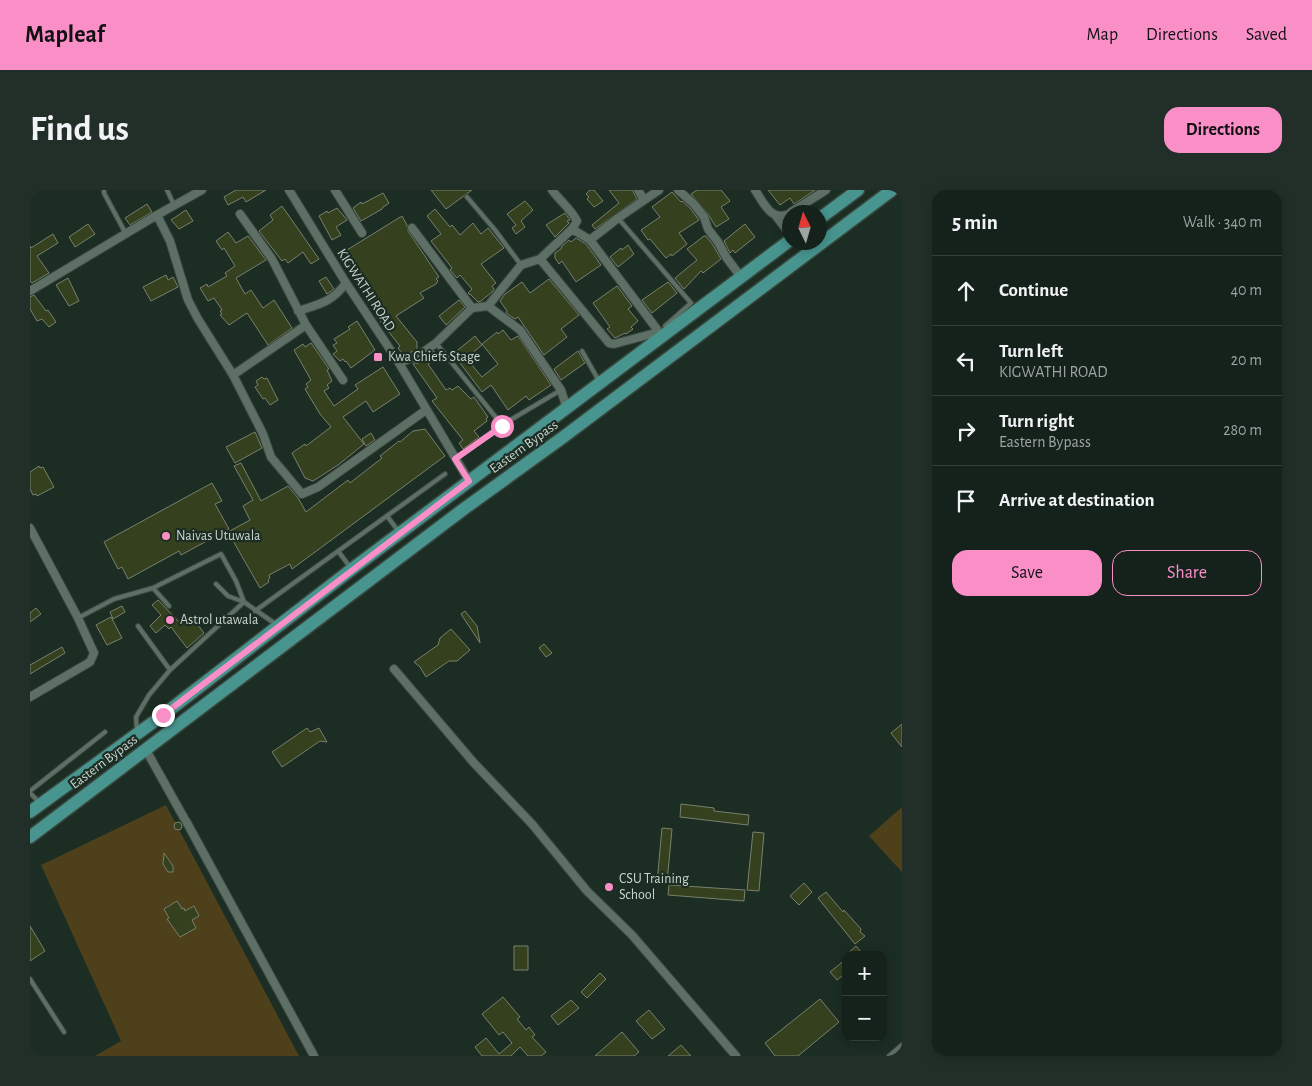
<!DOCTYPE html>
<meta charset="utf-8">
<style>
:root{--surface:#15221b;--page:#222f28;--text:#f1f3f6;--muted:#9da4a3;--line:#343f3a;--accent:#fa8fc8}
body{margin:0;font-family:"Alegreya Sans",sans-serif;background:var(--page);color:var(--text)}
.controls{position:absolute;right:15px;bottom:15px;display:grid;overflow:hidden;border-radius:10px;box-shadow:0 2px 12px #0003}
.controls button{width:45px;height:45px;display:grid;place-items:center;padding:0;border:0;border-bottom:1px solid var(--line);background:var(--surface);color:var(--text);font:25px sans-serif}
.compass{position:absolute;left:752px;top:15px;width:45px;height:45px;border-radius:50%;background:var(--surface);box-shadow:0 2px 12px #0003;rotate:355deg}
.stop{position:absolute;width:15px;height:15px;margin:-11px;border:4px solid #fa8fc8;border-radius:50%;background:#fff}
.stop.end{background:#fa8fc8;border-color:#fff;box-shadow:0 1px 5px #0008}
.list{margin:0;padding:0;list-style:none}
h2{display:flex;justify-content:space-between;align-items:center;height:65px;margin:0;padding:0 20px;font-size:21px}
h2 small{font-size:16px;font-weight:400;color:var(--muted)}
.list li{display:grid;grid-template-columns:32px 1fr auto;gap:15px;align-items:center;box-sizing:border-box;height:70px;padding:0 20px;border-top:1px solid var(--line)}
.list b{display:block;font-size:19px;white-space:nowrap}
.list p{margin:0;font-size:16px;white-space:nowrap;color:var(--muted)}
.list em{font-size:16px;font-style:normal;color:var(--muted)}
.actions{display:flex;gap:10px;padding:15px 20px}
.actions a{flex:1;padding:11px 0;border:1px solid var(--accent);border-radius:15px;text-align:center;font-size:18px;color:var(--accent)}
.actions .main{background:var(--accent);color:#111}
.icon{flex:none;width:28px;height:28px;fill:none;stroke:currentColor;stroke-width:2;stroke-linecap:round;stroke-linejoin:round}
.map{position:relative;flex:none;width:872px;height:866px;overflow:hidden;border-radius:15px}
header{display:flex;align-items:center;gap:30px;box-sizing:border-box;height:70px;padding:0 25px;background:var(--accent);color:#111}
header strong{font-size:24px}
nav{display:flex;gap:28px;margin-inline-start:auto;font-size:18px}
.intro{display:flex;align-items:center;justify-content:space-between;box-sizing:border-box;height:120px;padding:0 30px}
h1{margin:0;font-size:35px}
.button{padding:12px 22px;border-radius:15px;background:var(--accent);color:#111;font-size:18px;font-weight:700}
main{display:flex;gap:30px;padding:0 30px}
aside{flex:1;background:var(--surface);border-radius:15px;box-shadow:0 2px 12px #0003}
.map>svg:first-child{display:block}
.green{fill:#4d401b}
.building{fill:#34401e;stroke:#79806e}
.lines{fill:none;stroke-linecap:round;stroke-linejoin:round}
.lane-casing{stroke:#39473f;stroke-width:6}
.street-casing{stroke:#39473f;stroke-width:10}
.primary-casing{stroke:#39473f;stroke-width:15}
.lane{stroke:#5e7065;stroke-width:4}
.street{stroke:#5e7065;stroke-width:8}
.primary{stroke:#48958f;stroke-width:12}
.route{stroke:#fa8fc8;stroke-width:6}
.poi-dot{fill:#fa8fc8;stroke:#1c2d24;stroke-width:2}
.labels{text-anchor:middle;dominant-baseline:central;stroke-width:4.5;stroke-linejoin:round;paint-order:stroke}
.street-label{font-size:14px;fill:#cad4ce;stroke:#1c2d24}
.poi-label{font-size:14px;fill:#cad4ce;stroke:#1c2d24;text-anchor:start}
</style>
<header>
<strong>Mapleaf</strong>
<nav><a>Map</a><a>Directions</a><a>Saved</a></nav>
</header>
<div class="intro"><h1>Find us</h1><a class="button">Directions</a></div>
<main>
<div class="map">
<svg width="872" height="866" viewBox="0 0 872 866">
<rect width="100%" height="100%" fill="#1c2d24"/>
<path class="green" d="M136,615l133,251h-204l26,-15 -80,-176z
M872,617v65l-33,-36z"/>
<path class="building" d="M206,0h30l-20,12 -3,-5 -15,8 -4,-8z
M401,0h41l-26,19z
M560,0h4l9,11 -9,6 -7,-8 2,-2 -3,-3z
M579,0h23l5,9 -42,30 -3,-4 27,-22z
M667,0h24l9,11 -9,6 8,12 -13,8 -8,-13 -17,-20z
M738,0h47l-21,14 -4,-6 -10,7z
M642,2l9,10 1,-1 8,7 9,12 -20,13 8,11 -15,12 -1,-2 -5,4 -16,-19 -2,1 -7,-10 19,-13 -8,-10z
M353,3l6,10 -7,5v1l-21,12 -8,-13 8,-6 1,2z
M495,11l8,9 -12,11 4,6 -9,7 -4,-6 4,-3 -9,-11z
M117,14l5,8 -22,13 -5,-7z
M252,16l37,53 -8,5 -8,-12 -15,11 -3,-4 -3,2 -23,-30 14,-11 -3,-5z
M307,18l10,12 -11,7 5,8 -9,5 -13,-24 8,-5 1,2z
M405,19l15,18 2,-2 8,10 13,-12 8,11 7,-6 16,20 -23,16 15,19 -4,3 2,3 -2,3 -11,9 -3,1 -8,-8v1l-2,-2 4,-4 -12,-14 -3,3 -7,-8 2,-2 -21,-27 10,-7 -14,-18z
M156,20l7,11 -14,8 -8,-9z
M535,23l5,7 -3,1 2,2 -14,14 -9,-12z
M372,26l5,9 1,6 31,46 -3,2 2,2 -2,3 -16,9 4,5 -28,18 21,26v8l-14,5 -5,-7 2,-2 -24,-30 2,-2 -2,-4 -34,-57z
M58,34l7,10 -20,13 -6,-10z
M715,34l10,13 -20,16 -2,-3 -3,3 -6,-12z
M198,42l8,11 12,-7 18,24 -30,18 9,16 6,-4 12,18 11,-8 18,28 -24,17 -21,-32 -18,12 -9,-10 2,-1 -2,-3 2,-1 -8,-12 -6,3 -8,-13 7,-4 1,3 19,-11 -2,-3 10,-7 -11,-18 -2,2 -6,-9z
M23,44l5,9 -21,13 12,17 -17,10 -2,-2v-35l1,2z
M674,46h2l7,9 8,14 -18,14 -2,-2 -17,18 -9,-11 22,-18 -10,-11z
M546,48l10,6 15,21 -25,17 -14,-21 -3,3 -4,-6v-5l6,-4 1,-3 7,-6 2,2z
M598,55l6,9 -16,13 -8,-10 11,-9 1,2z
M136,85l2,5 5,-3 5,10 -27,14 -8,-14z
M296,87l8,12 -7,5 -8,-13z
M38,88l11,23 -10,5 -13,-21z
M519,89l30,36 -18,14 6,8 -23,18 -26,-38 -3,2 -9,-6 1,-2 -7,-10 5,-7 17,-12 8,11z
M638,92l9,11 -25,20 -10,-13z
M587,96l15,20 -4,3 10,12 -7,6 2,2 -7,5 -1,-1 -10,5 -8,-9 3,-2 -17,-24z
M4,105l12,16 2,-1 8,12 -7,5 -7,-8 -5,2 -7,-12v-12z
M429,110l6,7 -19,18 -7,-9z
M327,131l18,29 -24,18 -5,-7 -1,1 -2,-3 -3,2 -7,-7 4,-3 -4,-6 4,-2 -3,-4 16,-10 -2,-2z
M473,140l8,10 7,-4 33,49 -22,15 -3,-4 -18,14 -17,-25 -9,7 -29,-38 22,-18 7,9 -16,13 16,19 16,-13 -16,-20 15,-12 1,2z
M281,153l18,26 -2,1 5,11 -5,4 2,3 -5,3 10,15 24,-17 -3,-4 28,-18 17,27 -27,18 -7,-11 -23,16 21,27 -26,21 -25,16 -8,-3 -13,-25 13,-9 1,2 25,-19 -11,-13 -15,-25 3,-2 -2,-3 5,-4 -17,-30 9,-6 2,3z
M404,161l4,6 -10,7 18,26 4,-2 2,2 6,-4 13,13 3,-2 14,20 -2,2 1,2 -13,10 5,6 -16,12 -4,-6 4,-3 -31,-39 5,-3 -24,-34 4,-2v2z
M548,161l7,12 -24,17 -7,-11z
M232,187l2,2 3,-1 11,22 -8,5 -5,-7 -2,1 -8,-12 3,-2 -2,-4z
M395,239l20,27 -153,113 -2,-5 -21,11 1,3 -2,2 1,2 -9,6 -32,-56 22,-12 -7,-14 10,-6 -19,-34 7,-3 20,38 27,-15 10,12 8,14 42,-32 2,3 32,-25 -2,-2 19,-15 1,1 13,-11z
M225,242l7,16 -27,15 -9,-16z
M341,243l4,7 -9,6 -4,-7z
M9,276l1,2 3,-1 11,20 -17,9 -1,-2 -3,1 -3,-6v-17z
M182,293l10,18 -7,3 14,25 -48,26 -2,-4 -51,28 -6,-12 -4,2 -14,-27z
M128,410l24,25 10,-8 12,16 -17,15 -16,-21 -2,2 -4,-4 -9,8 -6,-7 11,-11 -9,-10z
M92,416l3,6 -12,7 -3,-7z
M6,418l5,6 -11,8v-9z
M435,421l12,15 3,17 -19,-29z
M81,427l11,21 -15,7 -11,-20z
M421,439l19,21 -13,11h-8l-23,16 -6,-10 -6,-5 24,-17 2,-7z
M514,454l8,9 -6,4 -7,-9z
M32,457l3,6 -35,21v-9z
M872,534v23l-11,-14z
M277,538l3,4 9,-4 8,14 -7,-1 -38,26 -10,-15z
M651,614l33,4v3l35,4 -1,10 -68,-8z
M144 636a4 4 0 1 1 8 0a4 4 0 1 1-8 0Z
M632,638l10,1 -5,54h-10z
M723,642l11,1 -5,58 -12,-1z
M134,663l9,13v6h-5l-5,-8z
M774,693l8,9 -13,13 -9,-9z
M639,695l76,5 -1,11 -76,-6z
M796,702l17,20 1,-2 17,19 -1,3 5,4 -10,8 -37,-46z
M147,711l5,8 2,-1 1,3 9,-5 5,10 -7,4 4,8 -16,9 -13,-18 2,-1 -5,-9z
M0,736l15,25 -15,10z
M484,756h14v24h-14z
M826,756l8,9h-18z
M816,769v14l-9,7 -7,-8z
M570,783l6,6 -19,19 -6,-6z
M473,807l17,20 -3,2 9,11 3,-3 6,8 -3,2 14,15 -5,4h-13l-8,-9 -9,9h-29l-7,-9 11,-9 13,16 13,-11 -9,-11 -4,3 -17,-21z
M790,809l19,23 -41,34h-23l-10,-13z
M541,810l8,8 -21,17 -7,-9z
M619,820l16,19 -13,10 -16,-18z
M592,842l17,20 -5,4h-39z
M651,855l10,11h-23z"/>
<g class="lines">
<defs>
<path id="lane" d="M74,0v3l22,41
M137,0l7,15
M437,7l28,33 26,35
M588,28l73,85 -26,23
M406,153l66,82 59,-35
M552,161l17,30
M425,269l47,-34
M357,326l12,16
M308,361l12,16
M186,394l12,12 16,6
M139,416l-16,-18 68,-34 15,27 8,21
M225,421l190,-137
M48,428l36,-19 39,-11
M108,436l32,44
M107,541l-1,-14 13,-22 21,-25 74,-68 33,23
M0,601l75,-59
M0,603l9,9
M0,789l34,53
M859,866l13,-11"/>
<path id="street" d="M259,0l57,93 53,80 70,118
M305,0l27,43
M522,0c8,11 19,19 25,31l-5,8 18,11 69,92 -3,8
M608,0l6,10
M648,0l16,14 10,13 4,12 10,13 8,15 15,20
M725,0c9,13 16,32 34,24
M761,22l35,-22
M210,24l32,45 34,66
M127,25l13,26 18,59 10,19 35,56 30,59 8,23 31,37 16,-7 108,-77
M746,26l13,17
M382,38l60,80
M560,50l28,-22 41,-28
M510,69l69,84 5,1 45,-12
M0,101l127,-76 45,-25
M458,116l32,24 41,60 6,19
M268,121c22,-7 34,-9 48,-28
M369,173l20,-8 17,-12 36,-35 16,-2 33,-41 19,-6 32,-30
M203,185l73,-50 37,55
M0,338l48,90 16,35 -4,9 -60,35
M364,479l80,94 58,61 55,67 45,44 104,121
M116,560l38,68
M156,631l128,235"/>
<path id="primary" d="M789,29l39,-29
M0,622l133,-97 189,-146 437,-328
M0,647l435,-329 97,-70 330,-248"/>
</defs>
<use href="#lane" class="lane-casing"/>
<use href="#street" class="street-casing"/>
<use href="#primary" class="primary-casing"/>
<use href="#lane" class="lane"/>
<use href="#street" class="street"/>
<use href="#primary" class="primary"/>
</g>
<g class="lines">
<path class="route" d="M133,525l306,-234 -14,-22 47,-33"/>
</g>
<g class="poi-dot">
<rect x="343" y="162" width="10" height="10" rx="2.5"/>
<circle cx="136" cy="346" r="5"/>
<circle cx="140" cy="430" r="5"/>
<circle cx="579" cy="697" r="5"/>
</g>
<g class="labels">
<g class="street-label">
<text transform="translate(336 100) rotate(57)">KIGWATHI ROAD</text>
<text transform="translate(494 257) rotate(-36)">Eastern Bypass</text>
<text transform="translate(74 572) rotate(-37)">Eastern Bypass</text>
</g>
<g class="poi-label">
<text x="358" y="167">Kwa Chiefs Stage</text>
<text x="146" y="346">Naivas Utuwala</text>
<text x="150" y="430">Astrol utawala</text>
<text x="589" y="689">CSU Training<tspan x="589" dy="16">School</tspan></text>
</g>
</g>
</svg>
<div class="controls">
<button>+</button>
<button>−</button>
</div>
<svg class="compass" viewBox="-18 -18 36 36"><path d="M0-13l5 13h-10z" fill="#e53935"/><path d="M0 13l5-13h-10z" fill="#9da4a3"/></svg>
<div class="stop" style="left:472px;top:236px"></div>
<div class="stop end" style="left:133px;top:525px"></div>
</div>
<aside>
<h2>5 min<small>Walk · 340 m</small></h2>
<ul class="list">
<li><svg class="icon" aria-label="ahead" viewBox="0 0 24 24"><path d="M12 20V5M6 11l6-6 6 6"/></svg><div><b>Continue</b></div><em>40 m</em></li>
<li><svg class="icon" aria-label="left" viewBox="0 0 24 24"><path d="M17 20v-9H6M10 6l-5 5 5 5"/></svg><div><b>Turn left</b><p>KIGWATHI ROAD</p></div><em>20 m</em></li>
<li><svg class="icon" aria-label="right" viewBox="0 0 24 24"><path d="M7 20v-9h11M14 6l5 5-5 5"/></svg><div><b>Turn right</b><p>Eastern Bypass</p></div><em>280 m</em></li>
<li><svg class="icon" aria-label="arrive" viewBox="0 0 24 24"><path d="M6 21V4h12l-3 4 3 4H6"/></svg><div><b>Arrive at destination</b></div></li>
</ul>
<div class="actions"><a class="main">Save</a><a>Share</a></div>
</aside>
</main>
